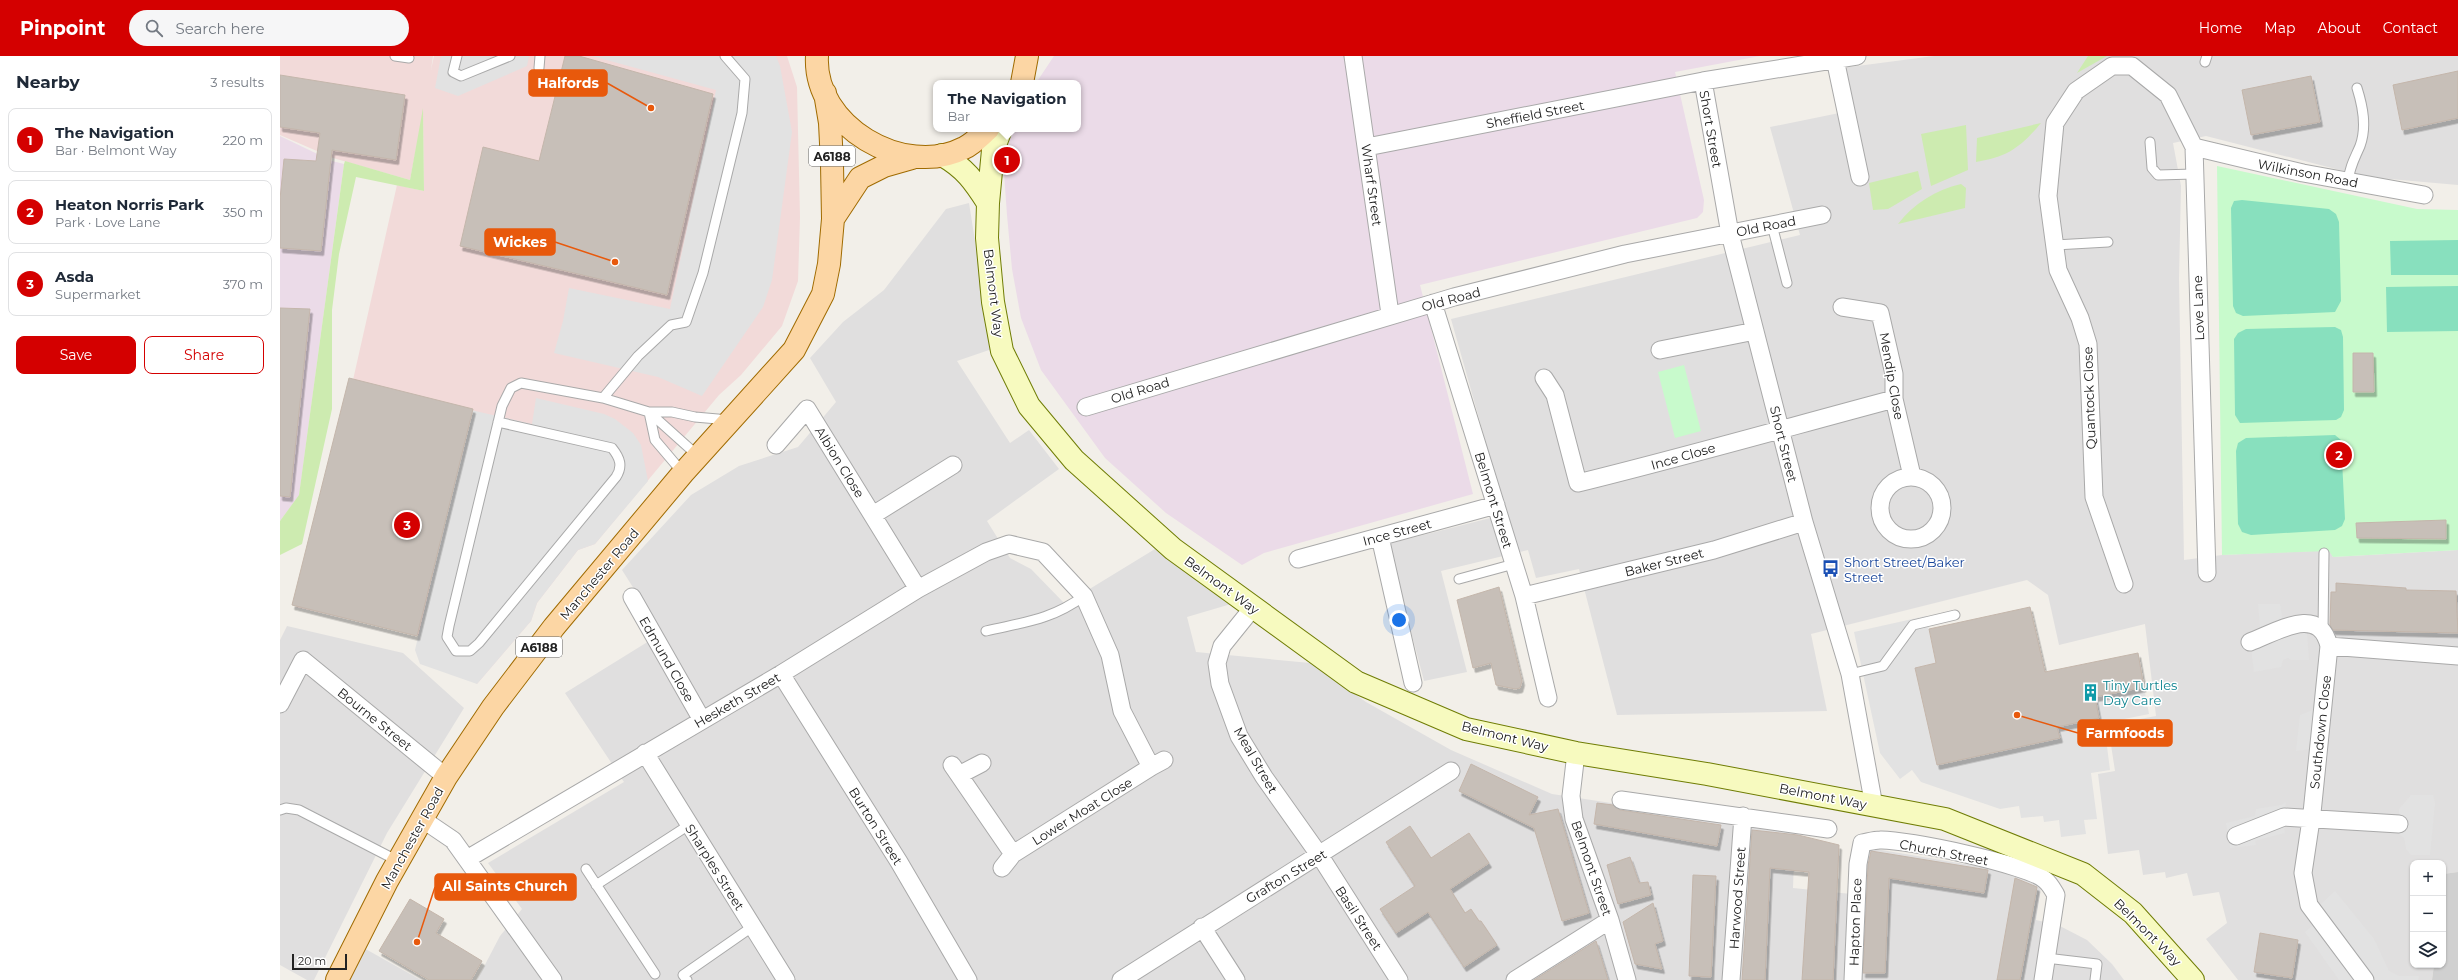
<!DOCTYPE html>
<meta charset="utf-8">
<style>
:root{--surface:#fff;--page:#f6f6f7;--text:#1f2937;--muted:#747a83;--line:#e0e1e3;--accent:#d40000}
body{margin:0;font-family:Montserrat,sans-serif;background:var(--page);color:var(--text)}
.controls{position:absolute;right:12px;bottom:12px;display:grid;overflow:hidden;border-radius:8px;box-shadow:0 1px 3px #0004}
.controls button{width:36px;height:36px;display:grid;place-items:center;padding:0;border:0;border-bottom:1px solid var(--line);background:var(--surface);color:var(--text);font:20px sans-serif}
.scale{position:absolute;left:12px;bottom:10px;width:55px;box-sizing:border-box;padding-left:4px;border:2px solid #222;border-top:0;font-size:11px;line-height:14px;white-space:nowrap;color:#222;-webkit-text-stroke:3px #fff;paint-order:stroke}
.you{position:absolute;left:1119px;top:564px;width:14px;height:14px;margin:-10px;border:3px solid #fff;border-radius:50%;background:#1a73e8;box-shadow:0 0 0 6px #1a73e833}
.badge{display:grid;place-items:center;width:26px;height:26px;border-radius:50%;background:var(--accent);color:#fff;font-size:13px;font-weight:700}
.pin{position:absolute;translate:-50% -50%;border:2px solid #fff;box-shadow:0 1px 4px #0006}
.popup{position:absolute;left:653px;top:24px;width:148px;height:52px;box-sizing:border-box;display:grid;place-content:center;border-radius:8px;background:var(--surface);filter:drop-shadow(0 1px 3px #0005);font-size:13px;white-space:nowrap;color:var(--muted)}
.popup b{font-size:15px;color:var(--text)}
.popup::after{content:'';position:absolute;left:50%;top:100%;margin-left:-8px;border:8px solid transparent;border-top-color:var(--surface)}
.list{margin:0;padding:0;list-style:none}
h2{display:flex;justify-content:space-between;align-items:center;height:52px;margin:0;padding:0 16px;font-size:17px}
h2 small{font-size:13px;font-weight:400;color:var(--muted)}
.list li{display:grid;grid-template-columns:26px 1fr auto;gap:12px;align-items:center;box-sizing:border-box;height:64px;margin:0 8px 8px;padding:0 8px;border:1px solid var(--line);border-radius:8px}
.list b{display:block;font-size:15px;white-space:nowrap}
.list p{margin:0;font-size:13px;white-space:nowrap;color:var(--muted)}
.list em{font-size:13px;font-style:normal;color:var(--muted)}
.actions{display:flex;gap:8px;padding:12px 16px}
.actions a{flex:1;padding:9px 0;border:1px solid var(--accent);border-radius:8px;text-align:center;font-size:14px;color:var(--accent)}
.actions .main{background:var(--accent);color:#fff}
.icon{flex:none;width:22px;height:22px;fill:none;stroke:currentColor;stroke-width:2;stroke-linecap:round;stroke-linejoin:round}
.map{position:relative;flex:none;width:2178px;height:924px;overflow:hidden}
header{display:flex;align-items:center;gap:24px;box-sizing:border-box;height:56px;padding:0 20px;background:var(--accent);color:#fff}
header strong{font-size:19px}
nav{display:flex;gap:22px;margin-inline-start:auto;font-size:14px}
.search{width:280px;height:36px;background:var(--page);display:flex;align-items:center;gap:10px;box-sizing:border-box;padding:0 14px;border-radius:22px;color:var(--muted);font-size:15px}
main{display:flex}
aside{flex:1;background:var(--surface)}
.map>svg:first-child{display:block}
.residential{fill:#e0dfdf}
.commercial{fill:#f2dad9}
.industrial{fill:#ebdbe8}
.religious{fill:#d0d0d0}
.grass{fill:#cdebb0}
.park{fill:#c8facc}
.pitch{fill:#88e0be}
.parking{fill:#e2e2e2}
.building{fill:#c7bfb8;stroke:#c4b6ab;filter:url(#shadow)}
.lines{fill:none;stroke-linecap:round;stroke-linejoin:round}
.lane-casing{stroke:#a9a9a9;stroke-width:11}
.street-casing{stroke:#a9a9a9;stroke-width:19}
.secondary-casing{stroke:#707d05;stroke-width:24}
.primary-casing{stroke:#a06b00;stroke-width:24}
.lane{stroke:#fff;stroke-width:9}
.street{stroke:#fff;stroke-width:17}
.secondary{stroke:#f7fabf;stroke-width:22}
.primary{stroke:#fcd6a4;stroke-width:22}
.labels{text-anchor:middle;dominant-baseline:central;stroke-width:3;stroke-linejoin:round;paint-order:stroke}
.shield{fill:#fff;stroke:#646464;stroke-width:1}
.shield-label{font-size:12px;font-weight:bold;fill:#222}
.street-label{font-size:13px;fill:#222;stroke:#fff}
.transit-label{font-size:13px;fill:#164399;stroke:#fff;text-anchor:start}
.culture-label{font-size:13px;fill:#0d838f;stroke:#fff;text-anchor:start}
.leader{fill:none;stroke:#e8590c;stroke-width:1.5}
.callout-dot{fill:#e8590c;stroke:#fff;stroke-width:1.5}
.callout{fill:#e8590c;stroke:#e8590c;stroke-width:1.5}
.callout-label{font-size:14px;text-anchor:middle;font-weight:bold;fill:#fff}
</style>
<header>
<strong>Pinpoint</strong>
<div class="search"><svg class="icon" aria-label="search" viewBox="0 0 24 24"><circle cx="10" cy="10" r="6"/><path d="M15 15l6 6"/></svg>Search here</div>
<nav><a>Home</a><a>Map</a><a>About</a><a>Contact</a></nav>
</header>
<main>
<aside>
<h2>Nearby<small>3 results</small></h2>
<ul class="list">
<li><span class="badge">1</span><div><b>The Navigation</b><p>Bar · Belmont Way</p></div><em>220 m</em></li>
<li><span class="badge">2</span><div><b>Heaton Norris Park</b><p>Park · Love Lane</p></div><em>350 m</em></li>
<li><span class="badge">3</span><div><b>Asda</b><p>Supermarket</p></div><em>370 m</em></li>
</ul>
<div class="actions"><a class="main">Save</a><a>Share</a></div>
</aside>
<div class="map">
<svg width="2178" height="924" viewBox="0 0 2178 924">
<defs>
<filter id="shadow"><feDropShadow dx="2.5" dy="4.5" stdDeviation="0" flood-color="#0004"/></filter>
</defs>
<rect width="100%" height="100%" fill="#f2efe9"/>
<path class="residential" d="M1654,0h524v129l-91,-8 -161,-41 -33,7 8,43 -2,93 5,281 38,-5 91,-4h17l3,6 125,-7v322l-15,2v-11h-30v102h21l-2,15h-194l-32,-41 21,-16 -8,-31 -26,4 -6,-23 -21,5 -1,-6 -22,3 -4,-25 -31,4 -10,-80 17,-3 -7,-46 48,-9 -11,-92 -86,21 -11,-50 -21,-15 -216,54 16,77 -210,4 -38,-146 -43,9 -8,-28 -87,21 26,101 -43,9 -36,-137 118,-30 -55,-195 349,-84 -30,-108 79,-16 -7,-43z
M689,147l23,146 -35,12 53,82 19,-13 30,39 -72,52 23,37 21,11 34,35 90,-55 76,55 -44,13 9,35 114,11 56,39 85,48 101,44 243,37 -2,57 68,7 3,-48 118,20 60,14 -6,39 22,5 29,15 25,24 12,16h-1647l23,-44 22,-27 -34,-46 136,-81 -59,-89 97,-60 -40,-63 69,-75 48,-29 59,-19 38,-45 -26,-44 33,-36 41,-32 62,-81z
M7,570l116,27 61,55 -77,125 -73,147h-7l-27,-15v-325z
M82,891l59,33h-75z"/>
<path class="commercial" d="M0,0h153l-2,14 3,-14h353l10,31 3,130 -2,64 -16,45 -41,49 -22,20 -124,149 -17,6 -41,53 -6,18 -54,63 -59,-49 -122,-28 57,-227 44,-195 27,6 -1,-78 -13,67 -77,-22 -53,-23z"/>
<path class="industrial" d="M774,0h706l-85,16 29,128 -1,12 -6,6 -277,67 53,209 -209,59 -22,12 -76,-52 -61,-55 -64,-88 -20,-52 -9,-49 -5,-54 -3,-42 3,-42 1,-2h70v-46h-42z
M0,80l52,25 12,3 -45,332 -19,25z"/>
<path class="religious" d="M2178,816v108h-26l2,-15h9v-91z"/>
<path class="grass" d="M1808,0h19l-30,17z
M143,52l1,83 -68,-14 -17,77 -7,56v99l-30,135 -22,11v-34l19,-26 45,-331 1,-3 65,19z
M1761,67c-20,24 -33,34 -65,39l1,-24z
M1686,69l2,45 -37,16 -10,-52z
M1638,115l4,18 -34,20 -15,1 -4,-27z
M1681,128l5,4 -1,20 -67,16c16,-21 38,-34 63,-40z"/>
<path class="park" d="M1937,110l200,43 41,1v340l-125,7 -4,-6 -107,4z
M1404,309l17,66 -26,7 -17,-66z"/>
<path class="pitch" d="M1962,144l87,9 7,5 3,8 2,79 -6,11 -92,4 -7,-3 -3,-7 -2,-98 3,-7z
M2178,184v35h-67l-1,-34z
M2178,230v45l-71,1 -1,-45z
M2055,271l6,3 2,7 1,73 -3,7 -5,3 -96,3 -5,-8 -1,-76 4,-6 8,-4z
M2055,379l6,5 4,79 -3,7 -7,4 -84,5 -9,-3 -4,-8 -2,-73 2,-8 8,-5z"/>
<path class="parking" d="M161,0h88l-2,10 -69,30 -23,-8z
M312,0h184l4,10 12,66 -20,148 -9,27 -61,89 -44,-19 -104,-24 9,-32 6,-33 101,21 46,-219z
M256,342l68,16 11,5 18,14 8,12 7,36 -53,63 -17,6 -41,53 -6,18 -54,63 -57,-20 -5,-14 56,-240 61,14z
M1978,548h22l3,19 23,-4 3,41h-18l-3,-2 -5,2 -2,7 -27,5 -5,-39 4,1 7,-8z
M1646,560l10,47 -21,5 22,97 122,-27 -6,-28 46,8 -4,-21 49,-10 5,27 -45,9 6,47 -19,3 6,46 -13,1 2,14 -25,3 -2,-17 -15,2 -1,-6 -22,2 -2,-12 -19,3 -79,-27 -9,-12 -12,9 -20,-26 -26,-121z
M2035,653l-5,40 -14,2 4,-36z
M2131,739h22l2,8 -5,52h-19l-5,-6 -2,-11 -5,-4v-25z
M2006,746l-3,21 2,10 -30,8 1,4 -26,3 -4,-25 29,-7 1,-7 25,-4z
M2055,835l39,48 15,32 10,5h20l-1,4h-79l-34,-48 12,-10 1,-19 2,2z"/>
<path class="building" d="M285,0h14l134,38 -46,201 -207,-49 23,-99 56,14z
M2178,15v47l-56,12 -9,-45z
M0,19l125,20 -9,65 -64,-10 -11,101 -41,-3v-49l4,-40 32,2 4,-28 -40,-6z
M2031,20l9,46 -69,13 -9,-45z
M0,252l30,1 -20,188 -10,-1z
M2073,297h20l1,39h-21z
M69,322l124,31 -56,227 -125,-31z
M2166,464v19l-89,-1 -1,-15z
M2056,527l70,5v2l50,1 2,42 -125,-3 -3,-5 1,-33h5z
M1219,531l23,94 -2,7 -5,1 -19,-4 -5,-22 -18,5 -16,-68z
M1750,551l15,65 93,-19 6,34 -49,10 4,21 -42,9 3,11 -123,27 -22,-97 21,-5 -7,-34z
M1191,708l67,33 -9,18 29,-6 31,104 -27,8 -28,-93 -75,-37z
M1317,747l16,2 7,5 101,15 -4,21 -123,-22z
M1130,770l21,32 38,-25 20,30 -39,26 15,24 6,-4 8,12h2l16,24 -33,22 -36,-55 -32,21 -16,-24 35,-23 -29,-44z
M1472,774l46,5 41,10 -6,135h-31l7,-108 -39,-4 -5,112h-23z
M1591,795l117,19 -4,23 -95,-15 -4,95h-22l5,-108z
M1350,801l9,26 9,-1 3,13 -33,9 -11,-39z
M1413,819l23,1 -5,101 -22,-1z
M1735,822l22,9 -17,93h-23z
M130,843l34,20 -8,14 46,28 -11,19h-42l-50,-29z
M1373,847l10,38 -8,3 7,25 -27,-5 -12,-42z
M1980,877l38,7 -6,38 -38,-6z
M1316,885l12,39h-74z"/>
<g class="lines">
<defs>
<path id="lane" d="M115,0l14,2
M177,0l-4,16 8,4 49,-20
M1925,6l2,-6
M259,12l1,-12
M1870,86l2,26 6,7 36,-1
M2068,125c2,-15 6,-21 12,-35 7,-19 3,-39 -3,-58
M1492,169l15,58
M1775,189l53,-3
M323,342l35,-42 33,-31 15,-3 17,-49 39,-160 3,-34 -20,-23
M369,356l6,28 28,33
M369,356l49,44
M218,366l114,26c8,10 11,18 4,29l-137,166 -9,8h-14l-9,-14 2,-11 53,-220 9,-18 10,-5 82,15 46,14h23l23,5 34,3
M1179,523l55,-15
M2043,574l1,-77
M706,575c39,-9 65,-11 98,-35
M1570,618l33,-8 30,-41 42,-10
M0,754l6,-2 13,2 99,51
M306,813l69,105
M316,829l93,-60
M1766,902l51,6 -2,16
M407,924l-4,-5 69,-48"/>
<path id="street" d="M1073,0l37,258
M1555,3l25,118
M1852,10l36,29 26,52 13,426
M1423,25l27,153 74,288 46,152 24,132
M1087,91l336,-66 154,-25
M1914,91l109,26 121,22
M1153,247l91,293 24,102
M1562,251l38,6 14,61v25l18,77
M1380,294l95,-19
M1264,322l11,17 23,88c106,-26 211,-56 316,-84
M806,351l368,-110 171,-43 197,-39
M496,389l31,-36 111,180
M1600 452a31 31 0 1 1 62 0a31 31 0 1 1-62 0Z
M593,459l80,-50
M1100,481l33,146
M1018,503l198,-54
M1844,528l-30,-87 -6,-153 -8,-26 -22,-48 -10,-74 7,-73 21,-32 36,-25h20
M1244,540l190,-46 90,-28
M352,541l70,123
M967,559l-25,31 -5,17 3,21 19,52 25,41 56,79 79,124
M1970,586c27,-10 69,-38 79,4l-17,167 -9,60 6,32 56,75
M2049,590l129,10
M501,618l118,188 69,118
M0,648l23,-44 143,117
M365,697l141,227
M1296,697l-5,43 3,23 36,101 17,60
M672,709l61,89
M871,711l13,-7
M679,719l23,-12
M1341,744l207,29
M142,763l31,21 100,140
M1956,780l48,-19 115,7
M187,803l314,-185 137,-85 68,-37 23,-8 34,8 41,44 26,59 12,56 29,56 -138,87 -11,14
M922,871l34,53
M841,924l330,-209
M1235,924l95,-60
M1451,924l12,-164
M1573,924l5,-116 4,-21c6,-1 12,-3 18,-3 25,-1 149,25 165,40 5,4 8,10 11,15l-13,85"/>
<path id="secondary" d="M721,73l-8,21 -5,53 -1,35 6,64 9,49 27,55 45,54 99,89 183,133 110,47 110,24 131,21 238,45 138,55 50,39 60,67
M662,99c23,13 32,26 46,48"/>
<path id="primary" d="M537,0c-4,70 87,123 147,92 9,-4 17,-13 24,-19
M742,27l5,-27
M553,163l27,-41 24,-12 28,-8
M57,924l50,-99 59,-104 47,-70 61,-80 129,-154 111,-123 29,-56 6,-30 4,-45 -1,-55 -2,-41 -5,-30"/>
</defs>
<use href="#lane" class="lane-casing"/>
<use href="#street" class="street-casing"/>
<use href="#secondary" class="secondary-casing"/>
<use href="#primary" class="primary-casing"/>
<use href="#lane" class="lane"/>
<use href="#street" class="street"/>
<use href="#secondary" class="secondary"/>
<use href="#primary" class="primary"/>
</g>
<defs>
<symbol id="bus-bare" viewBox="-9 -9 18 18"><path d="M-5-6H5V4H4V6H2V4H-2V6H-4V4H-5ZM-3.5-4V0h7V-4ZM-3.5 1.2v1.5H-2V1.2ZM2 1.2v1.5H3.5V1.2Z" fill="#1a4fb4" stroke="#fff" stroke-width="2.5" paint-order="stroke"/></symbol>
<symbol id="building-bare" viewBox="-9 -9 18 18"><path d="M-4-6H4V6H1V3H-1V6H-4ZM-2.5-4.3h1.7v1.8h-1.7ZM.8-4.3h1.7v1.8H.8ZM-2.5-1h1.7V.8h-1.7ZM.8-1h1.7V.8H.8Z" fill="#0f9aa8" stroke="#fff" stroke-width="2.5" paint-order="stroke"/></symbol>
</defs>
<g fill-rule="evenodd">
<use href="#bus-bare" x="1538" y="500" width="25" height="25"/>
<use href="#building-bare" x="1798" y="624" width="25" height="25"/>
</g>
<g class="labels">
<g class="shield">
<rect x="529" y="90" width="46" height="20" rx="3"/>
<rect x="236" y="581" width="46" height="20" rx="3"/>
</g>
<g class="shield-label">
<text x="552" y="100">A6188</text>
<text x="259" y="591">A6188</text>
</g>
<g class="street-label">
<text transform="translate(1255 58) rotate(-11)">Sheffield Street</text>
<text transform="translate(1431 73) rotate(80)">Short Street</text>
<text transform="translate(2028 117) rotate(11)">Wilkinson Road</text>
<text transform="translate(1092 129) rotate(82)">Wharf Street</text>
<text transform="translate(1486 170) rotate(-11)">Old Road</text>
<text transform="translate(714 237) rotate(83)">Belmont Way</text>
<text transform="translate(1171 243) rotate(-15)">Old Road</text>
<text transform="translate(1918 252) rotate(-92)">Love Lane</text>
<text transform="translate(1612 320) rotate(80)">Mendip Close</text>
<text transform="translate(860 334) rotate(-17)">Old Road</text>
<text transform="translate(1809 342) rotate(-92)">Quantock Close</text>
<text transform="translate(1504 388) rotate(76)">Short Street</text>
<text transform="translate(1403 400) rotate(-16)">Ince Close</text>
<text transform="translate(560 406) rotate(58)">Albion Close</text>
<text transform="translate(1214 444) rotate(73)">Belmont Street</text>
<text transform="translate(1117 476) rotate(-15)">Ince Street</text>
<text transform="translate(1384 506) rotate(-14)">Baker Street</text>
<text transform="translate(319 518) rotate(-50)">Manchester Road</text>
<text transform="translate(942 529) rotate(36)">Belmont Way</text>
<text transform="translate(387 603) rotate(60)">Edmund Close</text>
<text transform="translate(457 644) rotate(-30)">Hesketh Street</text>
<text transform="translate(95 663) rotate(39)">Bourne Street</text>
<text transform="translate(2040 676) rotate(-84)">Southdown Close</text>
<text transform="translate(1225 680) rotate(14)">Belmont Way</text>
<text transform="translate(976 704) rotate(60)">Meal Street</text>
<text transform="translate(1543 740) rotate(11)">Belmont Way</text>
<text transform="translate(802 755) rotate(-32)">Lower Moat Close</text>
<text transform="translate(596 770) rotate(58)">Burton Street</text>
<text transform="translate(132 782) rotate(-61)">Manchester Road</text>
<text transform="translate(1664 796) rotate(11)">Church Street</text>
<text transform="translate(435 811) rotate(58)">Sharples Street</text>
<text transform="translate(1312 812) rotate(71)">Belmont Street</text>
<text transform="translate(1006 820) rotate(-31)">Grafton Street</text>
<text transform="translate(1457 842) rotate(-86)">Harwood Street</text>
<text transform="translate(1079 862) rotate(57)">Basil Street</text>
<text transform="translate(1575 866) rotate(-88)">Hapton Place</text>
<text transform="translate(1868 876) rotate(45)">Belmont Way</text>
</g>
<g class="transit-label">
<text x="1564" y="506">Short Street/Baker<tspan x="1564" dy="15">Street</tspan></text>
</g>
<g class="culture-label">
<text x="1823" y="629">Tiny Turtles<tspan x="1823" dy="15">Day Care</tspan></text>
</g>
</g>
<path class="leader" d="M371 52L327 27M335 206L275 186M1737 659L1798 677M137 886L155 831"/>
<g class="callout-dot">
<circle cx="371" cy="52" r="4"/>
<circle cx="335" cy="206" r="4"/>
<circle cx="1737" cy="659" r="4"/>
<circle cx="137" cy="886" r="4"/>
</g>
<g class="callout">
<rect x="249" y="14" width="78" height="26" rx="4"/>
<rect x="205" y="173" width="70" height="26" rx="4"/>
<rect x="1798" y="664" width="94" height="26" rx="4"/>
<rect x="155" y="818" width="141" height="26" rx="4"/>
</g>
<g class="callout-label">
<text x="288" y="32">Halfords</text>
<text x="240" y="191">Wickes</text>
<text x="1845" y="682">Farmfoods</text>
<text x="225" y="835">All Saints Church</text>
</g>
</svg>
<div class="controls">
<button>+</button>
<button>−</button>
<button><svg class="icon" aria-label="layers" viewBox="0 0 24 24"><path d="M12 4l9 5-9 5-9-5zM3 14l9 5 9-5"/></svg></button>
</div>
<div class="scale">20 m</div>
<div class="you"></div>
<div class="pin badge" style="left:727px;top:104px">1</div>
<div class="popup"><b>The Navigation</b>Bar</div>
<div class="pin badge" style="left:2059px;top:399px">2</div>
<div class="pin badge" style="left:127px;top:469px">3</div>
</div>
</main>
